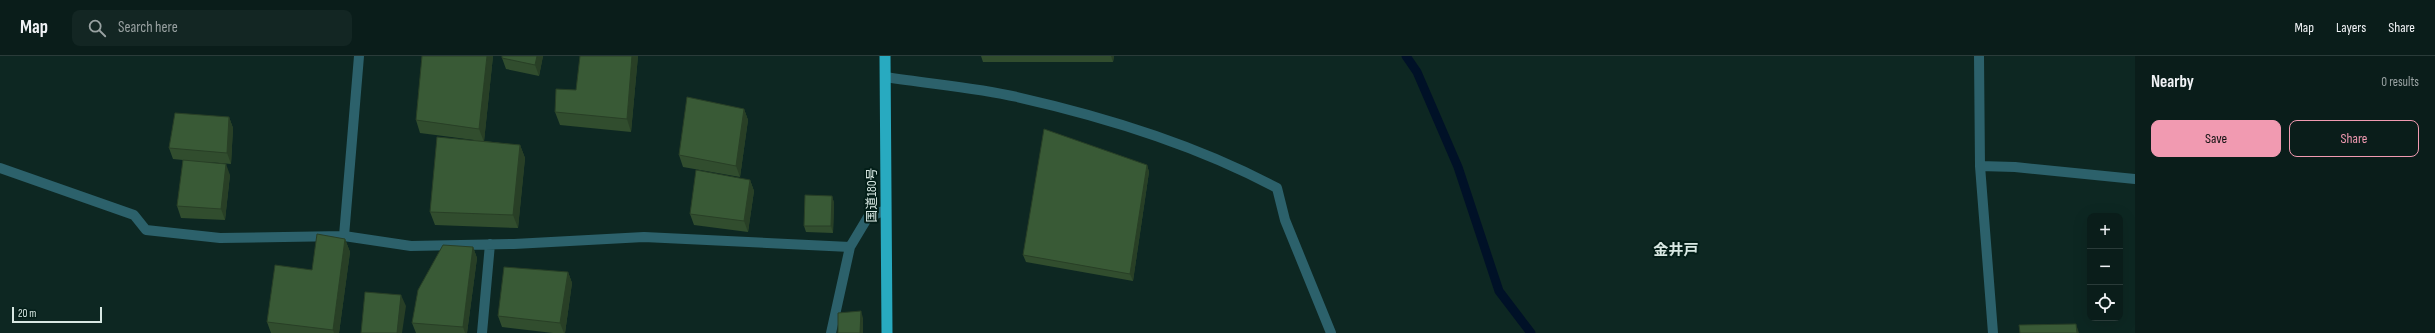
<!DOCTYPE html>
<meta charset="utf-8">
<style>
:root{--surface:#0a1d1a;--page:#132623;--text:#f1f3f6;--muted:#99a2a2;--line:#2a3b39;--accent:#f19ab1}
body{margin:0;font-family:"Sofia Sans Condensed","Noto Sans JP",sans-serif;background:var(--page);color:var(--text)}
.controls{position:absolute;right:12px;bottom:12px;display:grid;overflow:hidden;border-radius:8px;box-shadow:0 4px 16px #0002}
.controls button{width:36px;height:36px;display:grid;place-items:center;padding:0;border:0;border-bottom:1px solid var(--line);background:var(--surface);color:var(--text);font:20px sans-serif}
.scale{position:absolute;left:12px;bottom:10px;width:90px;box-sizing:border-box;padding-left:4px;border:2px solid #d8e8e3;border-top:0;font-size:11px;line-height:14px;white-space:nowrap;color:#d8e8e3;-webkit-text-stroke:3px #031e18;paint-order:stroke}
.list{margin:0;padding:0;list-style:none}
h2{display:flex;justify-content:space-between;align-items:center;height:52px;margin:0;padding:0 16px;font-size:17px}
h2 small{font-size:13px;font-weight:400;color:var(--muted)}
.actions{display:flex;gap:8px;padding:12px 16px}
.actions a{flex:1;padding:9px 0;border:1px solid var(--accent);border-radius:8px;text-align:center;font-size:14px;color:var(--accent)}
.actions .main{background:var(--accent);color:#111}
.icon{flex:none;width:22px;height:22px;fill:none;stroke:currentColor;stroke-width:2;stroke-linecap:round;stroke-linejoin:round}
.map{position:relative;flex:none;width:2135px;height:277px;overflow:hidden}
header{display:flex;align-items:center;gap:24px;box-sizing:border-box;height:56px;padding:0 20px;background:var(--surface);border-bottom:1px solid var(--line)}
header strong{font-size:19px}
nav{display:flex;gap:22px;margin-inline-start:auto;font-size:14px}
.search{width:280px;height:36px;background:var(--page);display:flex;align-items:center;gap:10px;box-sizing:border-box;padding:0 14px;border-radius:8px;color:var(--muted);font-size:15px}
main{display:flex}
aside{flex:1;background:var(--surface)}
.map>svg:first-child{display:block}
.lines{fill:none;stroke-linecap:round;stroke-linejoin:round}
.stream{stroke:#001127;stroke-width:9}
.minor{stroke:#2c616b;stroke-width:10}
.trunk{stroke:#28aac0;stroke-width:11}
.wall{fill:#314d2e}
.shaded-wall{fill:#283f26}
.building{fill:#395a36;stroke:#283f26}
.labels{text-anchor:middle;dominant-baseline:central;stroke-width:4;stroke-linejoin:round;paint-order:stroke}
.street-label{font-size:13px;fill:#d8e8e3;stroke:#031e18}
.quarter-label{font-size:15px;font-weight:bold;fill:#d8e8e3;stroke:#031e18}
</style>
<header>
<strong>Map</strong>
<div class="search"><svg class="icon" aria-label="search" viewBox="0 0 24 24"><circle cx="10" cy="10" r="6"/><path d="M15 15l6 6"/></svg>Search here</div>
<nav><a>Map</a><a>Layers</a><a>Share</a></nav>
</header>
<main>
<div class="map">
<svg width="2135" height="277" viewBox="0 0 2135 277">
<rect width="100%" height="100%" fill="#0d2722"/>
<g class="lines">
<path class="stream" d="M1406,0l11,16 41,95 41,124 32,42"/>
<path class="minor" d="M359,0l-15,180 67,10 103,-2 130,-7 206,10
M1979,0l1,110 13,167
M886,21c43,7 88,10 131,20 89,20 180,48 260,91l8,32 46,113
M1980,110l35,1 120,12
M0,112l134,47 12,15 74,8 124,-2
M482,277l8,-89
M831,277l19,-86 18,-30 18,-7"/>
<path class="trunk" d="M885,0l2,277"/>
</g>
<path class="wall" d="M422,0h71l-9,85 36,4 5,13 -7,70 -83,-3 -5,-13 44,-72 -54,-7 -4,-13z
M543,0l-4,20 -33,-7 -4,-11z
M638,0l-7,76 -71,-7 -5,-13 21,-22z
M981,0h133l-1,6h-130z
M744,53l4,11 -8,57 -57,-10 -4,-12z
M229,61l4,11 -2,36 -23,-2 22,13 -5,45 -44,-2 -4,-12 6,-46 -10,-1 -4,-11z
M1147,109l2,7 -16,109 -107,-19 -3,-7z
M750,124l4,11 -6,41 -54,-7 -4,-11z
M832,140l2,7 -1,30 -27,-1 -2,-6z
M345,183l5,13 -11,81h-68l-4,-11 45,-52z
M473,191l4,11 -10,75h-51l-4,-10z
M568,216l4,11 -7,50h-12l-51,-6 -4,-11z"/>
<path class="shaded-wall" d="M487,0h6l-9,86 -5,-13z
M537,0h6l-4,20 -4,-11z
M632,0h6l-7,76 -4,-13z
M1111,0h3l-1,6z
M744,53l4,11 -8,57 -4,-11z
M229,61l4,11 -2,36 -4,-11z
M520,89l5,13 -7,70 -5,-13z
M226,108l4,11 -5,45 -4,-11z
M1147,109l2,7 -16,109 -3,-7z
M750,124l4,11 -6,41 -4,-11z
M832,140l2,7 -1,30 -2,-7z
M345,183l5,13 -11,81h-5l-1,-3z
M473,191l4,11 -10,75h-2l-2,-6z
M568,216l4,11 -7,50h-1l-4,-10z
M401,239l5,11 -4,27h-5z
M861,255l2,7v15h-3z
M2076,268l3,9h-2z"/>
<path class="building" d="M422,0h65l-8,73 -63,-9z
M502,0h35l-2,9 -33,-7z
M580,0h52l-5,63 -72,-7 1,-23 20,1z
M687,41l57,12 -8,57 -57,-11z
M175,57l54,4 -2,36 -58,-5z
M1044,73l103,36 -17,109 -107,-19z
M437,81l83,8 -7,70 -83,-3z
M183,104l43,4 -5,45 -44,-3z
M696,114l54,10 -6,41 -54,-7z
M805,139l27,1 -1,30h-27z
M317,178l28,5 -12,91 -66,-8 8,-57 37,5z
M443,189l30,2 -10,80 -51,-4 6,-33z
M504,211l64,5 -8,51 -62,-7z
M365,236l36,3 -4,38h-36z
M861,255l-1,22h-22v-20z
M2076,268l1,9h-57l-1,-8z"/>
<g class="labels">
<g class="street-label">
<text transform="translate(872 139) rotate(-90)">国道180号</text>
</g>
<g class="quarter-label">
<text x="1676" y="194">金井戸</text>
</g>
</g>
</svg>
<div class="controls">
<button>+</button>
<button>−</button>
<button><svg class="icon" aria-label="locate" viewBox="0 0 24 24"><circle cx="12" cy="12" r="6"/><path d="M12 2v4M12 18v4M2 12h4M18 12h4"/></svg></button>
</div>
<div class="scale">20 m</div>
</div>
<aside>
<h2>Nearby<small>0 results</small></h2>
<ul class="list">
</ul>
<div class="actions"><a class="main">Save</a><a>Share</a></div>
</aside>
</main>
